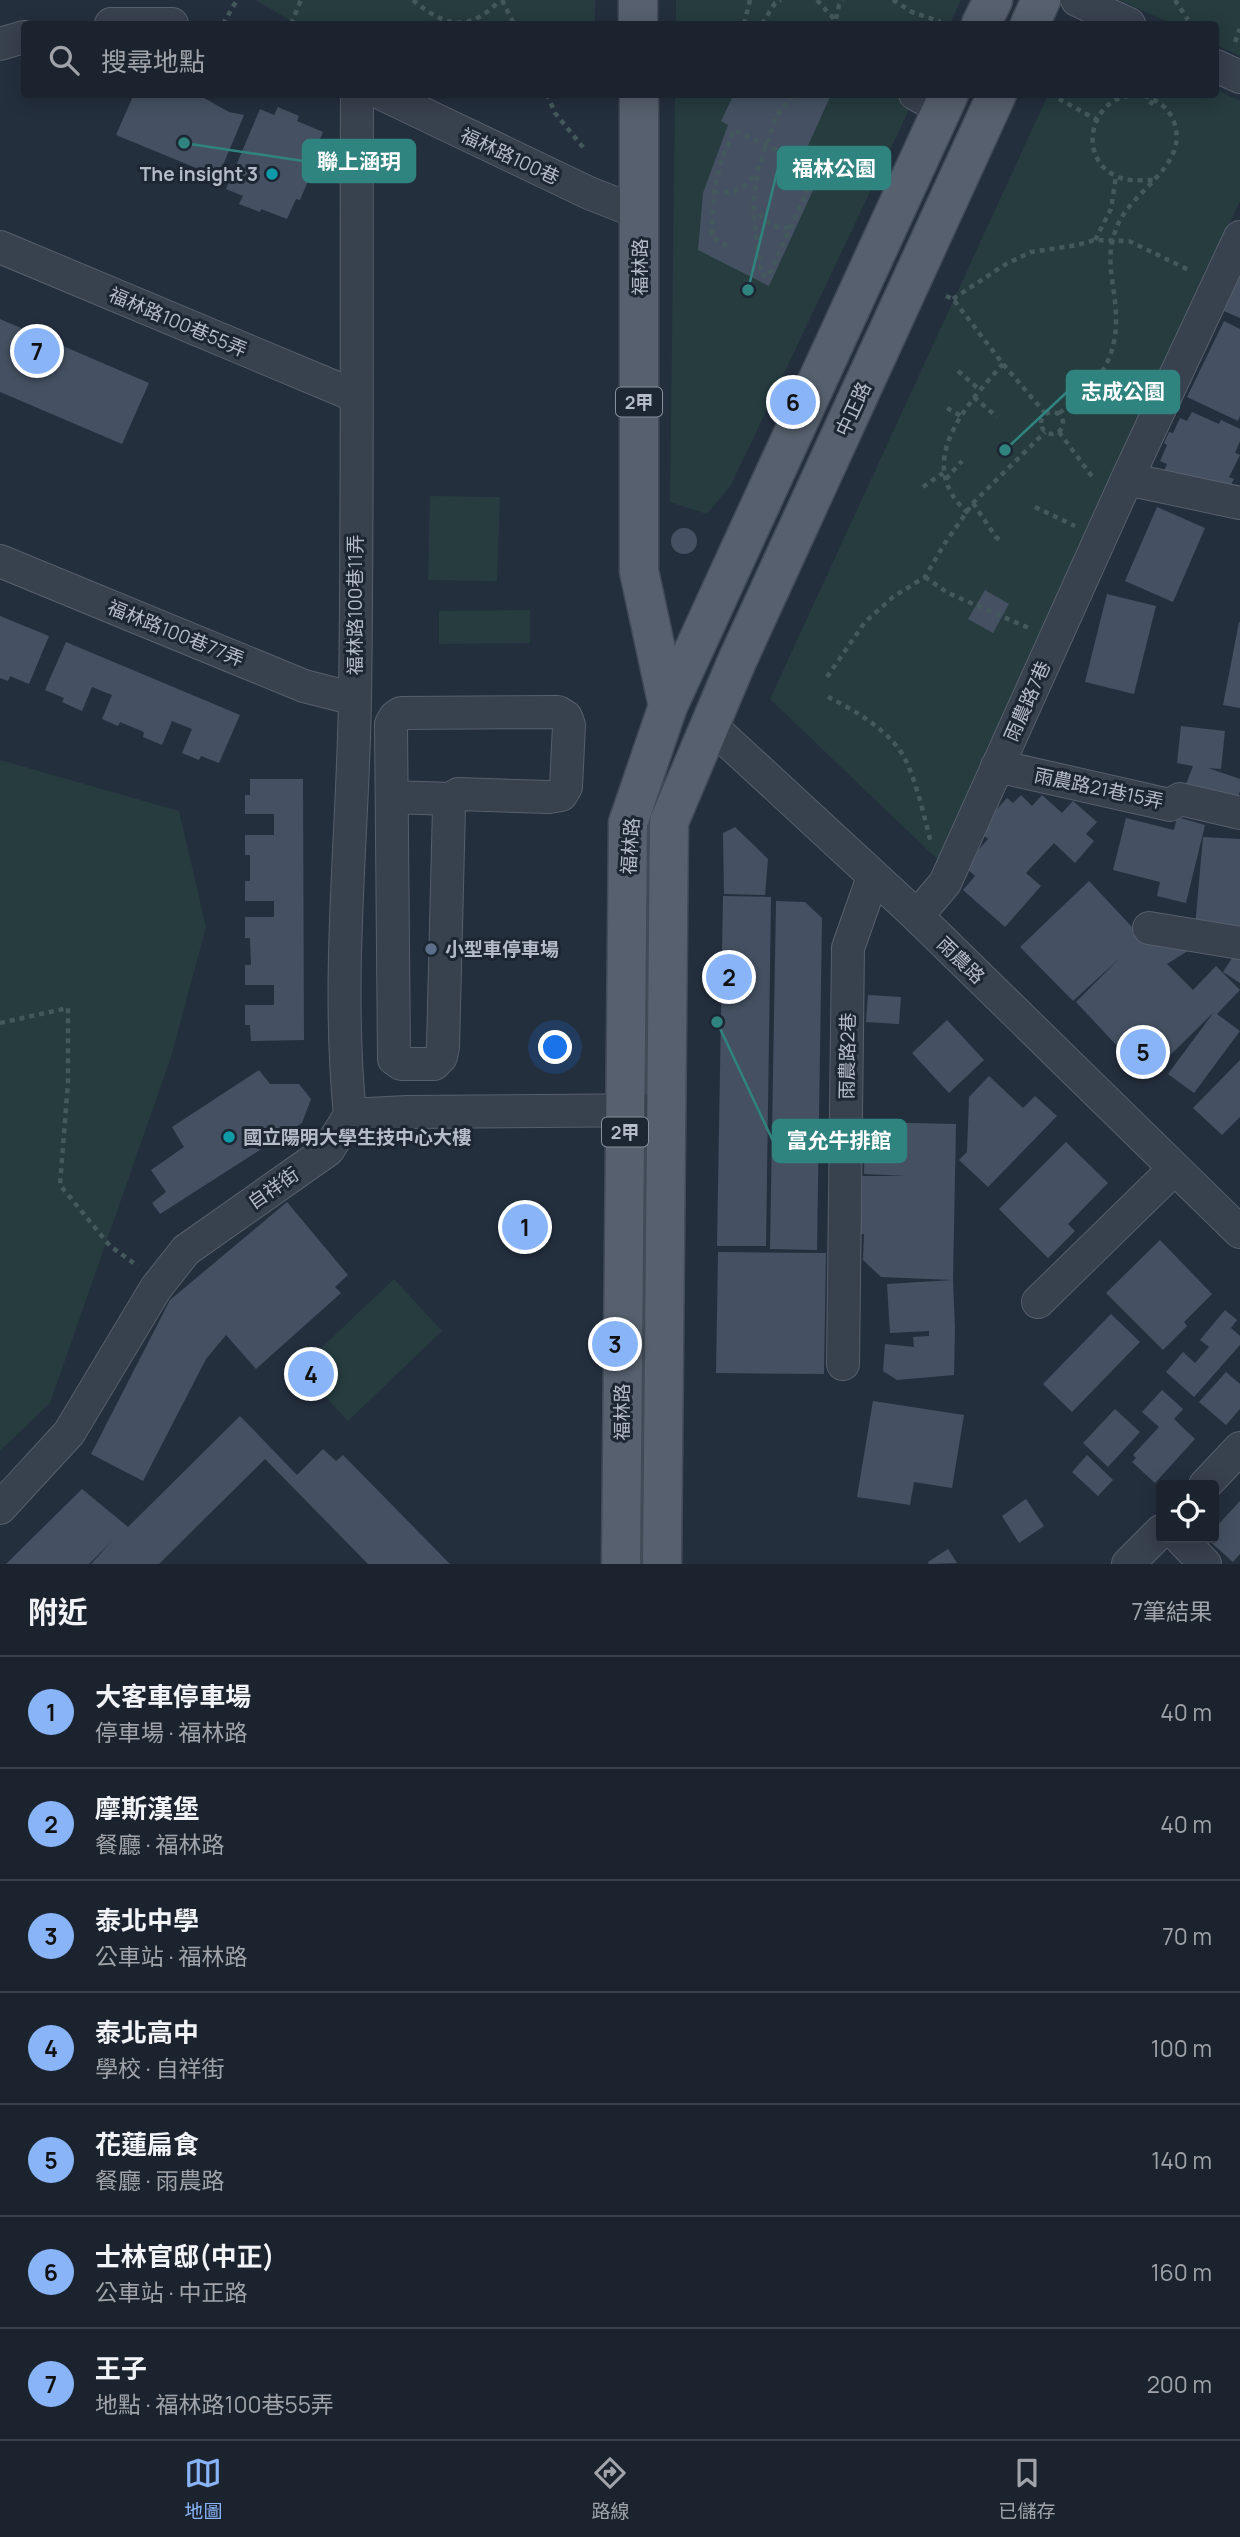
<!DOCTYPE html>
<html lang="zh-TW">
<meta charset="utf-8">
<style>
:root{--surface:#1b232e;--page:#242b36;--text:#f1f3f6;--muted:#a0a4aa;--line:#39404a;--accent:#8ab4f8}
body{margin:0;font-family:Manrope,"Noto Sans TC",sans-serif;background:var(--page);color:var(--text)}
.controls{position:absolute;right:21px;bottom:21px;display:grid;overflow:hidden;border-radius:7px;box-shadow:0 4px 18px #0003}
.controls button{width:63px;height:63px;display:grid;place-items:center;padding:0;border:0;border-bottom:2px solid var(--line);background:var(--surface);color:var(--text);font:35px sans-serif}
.you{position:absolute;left:556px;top:1048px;width:24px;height:24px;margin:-18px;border:5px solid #fff;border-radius:50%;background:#1a73e8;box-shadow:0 0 0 10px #1a73e833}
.badge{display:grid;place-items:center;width:46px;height:46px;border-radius:50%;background:var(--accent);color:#111;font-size:23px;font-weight:700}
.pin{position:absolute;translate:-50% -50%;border:4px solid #fff;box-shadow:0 2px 7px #0006}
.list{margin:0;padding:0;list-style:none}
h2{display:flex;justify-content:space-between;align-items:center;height:91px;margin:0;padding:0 28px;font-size:30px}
h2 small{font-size:23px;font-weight:400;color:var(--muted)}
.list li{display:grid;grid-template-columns:46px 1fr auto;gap:21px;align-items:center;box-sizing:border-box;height:112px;padding:0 28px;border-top:2px solid var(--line)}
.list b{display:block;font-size:26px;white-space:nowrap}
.list p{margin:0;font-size:23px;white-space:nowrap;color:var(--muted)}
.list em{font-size:23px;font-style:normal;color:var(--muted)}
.icon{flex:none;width:38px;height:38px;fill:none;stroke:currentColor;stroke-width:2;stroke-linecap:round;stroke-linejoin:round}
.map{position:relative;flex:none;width:1240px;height:1564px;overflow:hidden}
.search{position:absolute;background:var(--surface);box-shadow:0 4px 18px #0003;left:21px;right:21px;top:21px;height:77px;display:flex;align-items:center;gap:18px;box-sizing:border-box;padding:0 24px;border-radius:7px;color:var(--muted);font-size:26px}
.sheet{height:875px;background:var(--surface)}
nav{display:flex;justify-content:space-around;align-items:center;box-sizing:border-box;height:98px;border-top:2px solid var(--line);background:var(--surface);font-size:19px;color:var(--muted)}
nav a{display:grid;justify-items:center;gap:4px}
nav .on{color:var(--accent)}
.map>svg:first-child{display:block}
.green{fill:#263c3f}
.building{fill:#455162}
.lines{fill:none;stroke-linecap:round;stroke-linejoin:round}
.minor-casing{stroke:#565f6c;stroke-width:34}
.major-casing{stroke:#414a57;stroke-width:41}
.path{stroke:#44595c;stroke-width:4.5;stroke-dasharray:5 5;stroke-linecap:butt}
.minor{stroke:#38414e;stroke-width:32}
.major{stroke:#56606e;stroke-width:38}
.culture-dot{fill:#0f9aa8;stroke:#1d2633;stroke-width:2.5}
.service-dot{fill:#5c6f8a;stroke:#1d2633;stroke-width:2.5}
.labels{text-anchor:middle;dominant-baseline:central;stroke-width:6;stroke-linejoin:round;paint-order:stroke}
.shield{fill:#1d2633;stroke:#878f9c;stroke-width:2}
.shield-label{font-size:18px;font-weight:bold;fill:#b4bcc9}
.street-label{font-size:19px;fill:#b4bcc9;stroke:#1d2633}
.poi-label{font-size:19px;font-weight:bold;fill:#b4bcc9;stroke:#1d2633;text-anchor:start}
.leader{fill:none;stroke:#308480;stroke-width:2.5}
.callout-dot{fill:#308480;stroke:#1d2633;stroke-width:2.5}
.callout{fill:#308480;stroke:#308480;stroke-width:2.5}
.callout-label{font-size:21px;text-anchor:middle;font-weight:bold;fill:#fff}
</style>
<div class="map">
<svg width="1240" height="1564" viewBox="0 0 1240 1564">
<rect width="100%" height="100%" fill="#242f3e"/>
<path class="green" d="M256,0h339v24h-299z
M676,0h285l-11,24h-274z
M1119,0h121v56l-24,-11v-21h-44z
M1216,90l24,11v100l-302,659 -168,-161 278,-604 168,-1z
M675,95h241l-185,390 -24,29 -37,-12z
M430,496l70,1 -3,84 -69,-1z
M530,610v33l-91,1v-33z
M0,760l179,51 27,116 -35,130 -121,346 -50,48z
M394,1279l48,52 -94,90 -49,-52z"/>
<path class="building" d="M134,94h63l32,18 15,3 -26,62 -102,-42z
M734,94h89l7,3 -24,53 21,10 -58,126 -71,-36 5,-57 25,-68 -7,-4z
M278,107l21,9 -2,5 26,11 -11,26 5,2 -17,40 -4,-1 -9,20 -26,-10 -1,3 -21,-8 4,-8 -17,-7 34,-80 14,6z
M1240,276v42l-16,-7z
M0,319l149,64 -27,61 -122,-52z
M1224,321l16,8v87l-2,5 -51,-24z
M1192,412l27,12 2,-4 19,9v12l-5,12 5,2 -11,22 5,2 -9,18 -63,-22 5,-11 -7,-3 7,-16 -3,-2 5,-11 4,1 7,-15 7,3z
M1157,507l48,21 -32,74 -48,-21z
M671 541a13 13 0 1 1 26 0a13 13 0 1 1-26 0Z
M985,590l24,14 -16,29 -25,-14z
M1107,594l49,12 -22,88 -49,-12z
M0,616l49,20 -20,48 -19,-8 -2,5 -8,-3z
M1239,622h1v86l-17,-3z
M66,642l174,73 -21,48 -18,-7 -2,4 -17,-7 10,-24 -20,-8 -10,24 -19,-8 1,-5 -24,-10 -2,4 -16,-7 10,-24 -20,-8 -10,24 -20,-9 2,-4 -19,-8z
M1181,726l44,5 -4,38 -13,-1 32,11v12l-7,20 -50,-19 10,-26 -16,-3z
M250,779h53l1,261 -53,1 -1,-16h-5v-20h29v-20h-29v-20h6l-1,-27h-5v-21h29v-16h-29v-20h5v-26h-5v-20h29v-21h-29v-19h5z
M1021,795l11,11 10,-11 20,18 11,-12 24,21 -11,12 8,7 -19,22 -21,-20 -28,30 15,13 -36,41 -42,-37 12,-14 -11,-10 24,-27 -8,-7 12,-13 -2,-2 17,-19 6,5z
M1177,817l28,8 -19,78 -29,-7 3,-14 -47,-12 13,-52 48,12z
M735,827l33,32 -3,36 -41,-1 -1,-61z
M1203,837l37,2v92l-45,-4z
M1089,881l57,61 53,2 -32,20 26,26 23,-24 24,24 -23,24 23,17 -46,62 -26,-19 46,-62 -67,66 -71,-76 44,-44 -47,43 -53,-54z
M723,896l48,1 -5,349h-49z
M776,901l29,1 17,16 -5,332 -47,-1z
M1240,946v37l-17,-11z
M868,995l33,2 -2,27 -33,-2z
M947,1020l37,40 -35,33 -37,-40z
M1240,1060v57l-18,18 -29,-27z
M259,1070l11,14h29l12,15 -9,24 -142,91 -8,-11 14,-11 -15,-22 33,-23 -12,-20z
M989,1076l34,32 12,-12 22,20 -69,71 -29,-27 8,-8 2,-55z
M865,1122l91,2 -3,156 2,49 -1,46 -57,5 -14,-9 2,-27 29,3 -1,-10 16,-1v-5l-39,2 -3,-49 66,-4 -72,-3 -18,-17 1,-26h-6v-58h49l-43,-2z
M1066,1142l42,41 -40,41 7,7 -27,27 -49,-49z
M287,1202l61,73 -13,12 6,6 -85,76 -30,-34 -20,24 -63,122 -52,-27 79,-154z
M1160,1240l52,54 -28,28 3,4 -24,24 -57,-57z
M718,1252l108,1 -2,121 -108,-1z
M1225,1310l12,10 -6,8 9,8v9l-46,52 -28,-25 17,-20 12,11 14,-16 -9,-7z
M1111,1314l29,28 -68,70 -29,-28z
M1226,1372l14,12v25l-14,16 -27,-23z
M1162,1390l21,19 -9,10 21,20 -40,44 -23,-21 4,-4 -3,-3 26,-28 -17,-15z
M873,1401l91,14 -12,73 -38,-6 -4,23 -53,-8z
M1115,1409l25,23 -32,35 -25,-24z
M240,1416l57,59 26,-26 13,12 7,-6 107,109h-82l-103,-105 -106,105h-68l22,-24 -24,24h-83l76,-75 46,38z
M1087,1455l26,25 -15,16 -26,-24z
M1026,1499l18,27 -25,17 -17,-27z
M1240,1501v53l-7,8 -27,-24h8v-9z
M948,1549l9,14 -28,1 -1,-2z"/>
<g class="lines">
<defs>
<path id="minor" d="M1077,0l52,24
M111,24h61
M0,44l24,-7
M1216,66l24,11
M382,94l207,99 51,20
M915,94l28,15
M0,247l356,149
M1127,479l113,24
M0,561l304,125 51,13
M558,712l8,5 3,8 -3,62 -5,8 -12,2 -91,-3 -7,5 -2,8 -6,240 -2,10 -7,7h-33l-7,-5 -3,-335 4,-7 6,-4z
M709,724l208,192 323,316
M997,766l173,39 10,-6 60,14
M393,797l58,2
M917,916l28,-33 182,-404 113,-242
M1149,928l91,15
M350,1115c-14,-139 3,-279 5,-418 3,-200 1,-402 2,-603
M1038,1302l136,-133
M843,1364l5,-416 25,-71
M1205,1485l35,-37
M0,1508l69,-75 87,-145 30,-38 142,-100 22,-35 57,-3 259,-2
M1180,1538l25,26
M1128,1564l33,-33"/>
<path id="major" d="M638,0v24
M981,24l12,-24
M1030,24l11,-24
M639,94v477l29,135
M621,1564l7,-741 40,-117 281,-612
M662,1564l7,-742 68,-161 260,-567"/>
</defs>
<use href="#minor" class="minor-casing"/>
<use href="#major" class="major-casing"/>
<path class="path" d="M413,0c32,27 56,33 87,0
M502,0l12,24
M817,0l18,20v4
M893,0l19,12 29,10
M1175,0l13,20
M836,19l3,-14 4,-5
M223,24l14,-24
M291,24l10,-24
M744,24l6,-24
M762,24l13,-21 6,-3
M1235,42l5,-13
M547,94l8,19 31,38
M1050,94l51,28
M1150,105l7,-11
M714,192c20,3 31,-3 42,-20
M789,227c-17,3 -25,-7 -36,-20l5,-38 18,-52 18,-23
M1095,240l16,-31 5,-33
M727,246l-15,-9 2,-45 7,-30 13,-32 83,39 -49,108 -7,-3 -8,-67
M946,296l7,3 50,65 42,49
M953,299l53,-35 25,-12 46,-7 18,-5 34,1 62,30
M958,371l22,19
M974,397l23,20
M947,408l14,8
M1041 423a11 11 0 1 1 22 0a11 11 0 1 1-22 0Z
M1059,413c42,-30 62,-57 56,-111 -3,-28 -9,-45 1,-73 13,-38 74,-62 58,-107 -4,-12 -15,-21 -26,-25 -12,-3 -25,-2 -36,5 -26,18 -27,60 4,74 11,6 24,4 37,4
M1059,432l35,47
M946,479l16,-18
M923,487l20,-14
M973,503l23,34 5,4
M1035,507l40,19
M968,513c-56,-49 -2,-108 35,-149
M925,577l23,16 81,35
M827,677l38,-55 28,-25 32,-20 20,-34 28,-40 72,-71
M828,697c28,14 66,36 79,66 11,25 17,53 24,80
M0,1023l68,-15v74l-8,103 50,61 28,20"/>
<use href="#minor" class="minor"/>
<use href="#major" class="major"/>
</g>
<g class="culture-dot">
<circle cx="272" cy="174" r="7"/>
<circle cx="229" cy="1137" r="7"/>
</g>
<circle class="service-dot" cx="431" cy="949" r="7"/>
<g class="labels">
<g class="shield">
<rect x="616" y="387.5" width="46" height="29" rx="5"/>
<rect x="602" y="1117.5" width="46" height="29" rx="5"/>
</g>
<g class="shield-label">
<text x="639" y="402">2甲</text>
<text x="625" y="1132">2甲</text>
</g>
<g class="street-label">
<text transform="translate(510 156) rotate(25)">福林路100巷</text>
<text transform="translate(640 267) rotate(-90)">福林路</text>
<text transform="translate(178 322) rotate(23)">福林路100巷55弄</text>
<text transform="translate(853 409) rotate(-65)">中正路</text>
<text transform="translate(355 605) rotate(-90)">福林路100巷11弄</text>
<text transform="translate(176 633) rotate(22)">福林路100巷77弄</text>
<text transform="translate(1027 701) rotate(-66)">雨農路7巷</text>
<text transform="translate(1099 788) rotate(12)">雨農路21巷15弄</text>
<text transform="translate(630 846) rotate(-86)">福林路</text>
<text transform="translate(961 960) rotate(44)">雨農路</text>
<text transform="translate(847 1056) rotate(-89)">雨農路2巷</text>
<text transform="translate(273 1188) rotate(-35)">自祥街</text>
<text transform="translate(622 1412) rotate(-90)">福林路</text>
</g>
<g class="poi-label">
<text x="258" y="174" text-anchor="end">The insight 3</text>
<text x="445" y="949">小型車停車場</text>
<text x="243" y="1137">國立陽明大學生技中心大樓</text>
</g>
</g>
<path class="leader" d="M184 143L303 161M748 290L778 168M1005 450L1067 392M717 1022L773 1141"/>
<g class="callout-dot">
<circle cx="184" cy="143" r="7"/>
<circle cx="748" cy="290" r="7"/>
<circle cx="1005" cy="450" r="7"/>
<circle cx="717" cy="1022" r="7"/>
</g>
<g class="callout">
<rect x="303" y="140" width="112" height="42" rx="7"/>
<rect x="778" y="147" width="112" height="42" rx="7"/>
<rect x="1067" y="371" width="112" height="42" rx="7"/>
<rect x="773" y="1120" width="133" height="42" rx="7"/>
</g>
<g class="callout-label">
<text x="359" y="169">聯上涵玥</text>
<text x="834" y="176">福林公園</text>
<text x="1123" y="399">志成公園</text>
<text x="839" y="1148">富允牛排館</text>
</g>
</svg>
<div class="controls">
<button><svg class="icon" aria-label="locate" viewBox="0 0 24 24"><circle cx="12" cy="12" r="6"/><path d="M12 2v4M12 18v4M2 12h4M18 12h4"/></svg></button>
</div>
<div class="you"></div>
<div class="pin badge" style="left:525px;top:1227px">1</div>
<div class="pin badge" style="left:729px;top:977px">2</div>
<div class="pin badge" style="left:615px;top:1344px">3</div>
<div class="pin badge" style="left:311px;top:1374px">4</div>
<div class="pin badge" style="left:1143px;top:1052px">5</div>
<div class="pin badge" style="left:793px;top:402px">6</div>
<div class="pin badge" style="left:37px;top:351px">7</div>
<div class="search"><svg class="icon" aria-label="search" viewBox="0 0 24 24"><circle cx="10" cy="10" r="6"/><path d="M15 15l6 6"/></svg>搜尋地點</div>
</div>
<section class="sheet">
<h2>附近<small>7筆結果</small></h2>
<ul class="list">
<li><span class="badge">1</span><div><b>大客車停車場</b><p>停車場 · 福林路</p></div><em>40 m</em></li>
<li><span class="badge">2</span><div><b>摩斯漢堡</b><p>餐廳 · 福林路</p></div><em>40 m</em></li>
<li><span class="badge">3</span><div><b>泰北中學</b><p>公車站 · 福林路</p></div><em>70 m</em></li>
<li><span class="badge">4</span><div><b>泰北高中</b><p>學校 · 自祥街</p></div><em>100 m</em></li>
<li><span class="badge">5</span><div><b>花蓮扁食</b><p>餐廳 · 雨農路</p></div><em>140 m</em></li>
<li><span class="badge">6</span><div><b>士林官邸(中正)</b><p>公車站 · 中正路</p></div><em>160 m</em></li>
<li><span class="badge">7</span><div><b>王子</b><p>地點 · 福林路100巷55弄</p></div><em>200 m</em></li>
</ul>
</section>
<nav>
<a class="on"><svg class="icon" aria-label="map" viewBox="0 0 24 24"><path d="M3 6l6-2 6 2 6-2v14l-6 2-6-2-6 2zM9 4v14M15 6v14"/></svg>地圖</a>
<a><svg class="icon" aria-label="directions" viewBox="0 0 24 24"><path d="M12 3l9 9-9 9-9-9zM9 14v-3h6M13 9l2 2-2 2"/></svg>路線</a>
<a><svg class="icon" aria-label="saved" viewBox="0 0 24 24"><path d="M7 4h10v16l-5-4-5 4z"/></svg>已儲存</a>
</nav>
